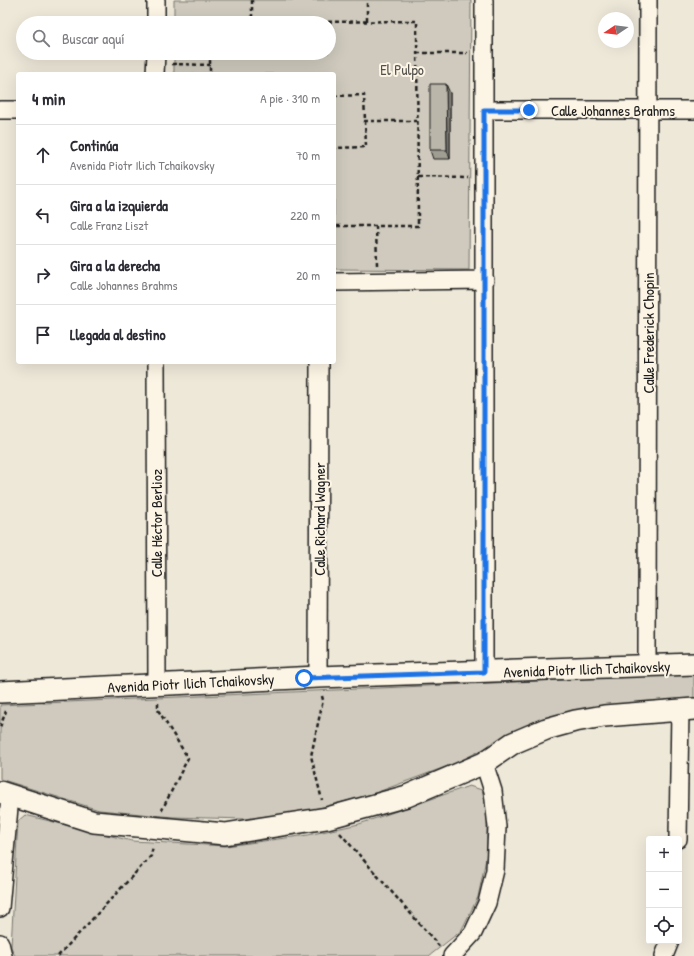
<!DOCTYPE html>
<html lang="es">
<meta charset="utf-8">
<style>
:root{--surface:#fff;--page:#f7f7f7;--text:#2b2b33;--muted:#7c7c81;--line:#e1e1e2}
body{margin:0;font-family:"Patrick Hand",sans-serif;background:var(--page);color:var(--text)}
.controls{position:absolute;right:12px;bottom:12px;display:grid;overflow:hidden;border-radius:4px;box-shadow:0 4px 16px #0002}
.controls button{width:36px;height:36px;display:grid;place-items:center;padding:0;border:0;border-bottom:1px solid var(--line);background:var(--surface);color:var(--text);font:20px sans-serif}
.compass{position:absolute;left:598px;top:12px;width:36px;height:36px;border-radius:50%;background:var(--surface);box-shadow:0 4px 16px #0002;rotate:257deg}
.stop{position:absolute;width:12px;height:12px;margin:-9px;border:3px solid #1a73e8;border-radius:50%;background:#fff}
.stop.end{background:#1a73e8;border-color:#fff;box-shadow:0 1px 4px #0008}
.list{margin:0;padding:0;list-style:none}
h2{display:flex;justify-content:space-between;align-items:center;height:52px;margin:0;padding:0 16px;font-size:17px}
h2 small{font-size:13px;font-weight:400;color:var(--muted)}
.list li{display:grid;grid-template-columns:26px 1fr auto;gap:12px;align-items:center;box-sizing:border-box;height:60px;padding:0 16px;border-top:1px solid var(--line)}
.list b{display:block;font-size:15px;white-space:nowrap}
.list p{margin:0;font-size:13px;white-space:nowrap;color:var(--muted)}
.list em{font-size:13px;font-style:normal;color:var(--muted)}
.icon{flex:none;width:22px;height:22px;fill:none;stroke:currentColor;stroke-width:2;stroke-linecap:round;stroke-linejoin:round}
.map{position:relative;flex:none;width:694px;height:956px;overflow:hidden}
.search{position:absolute;background:var(--surface);box-shadow:0 4px 16px #0002;left:16px;top:16px;width:320px;height:44px;display:flex;align-items:center;gap:10px;box-sizing:border-box;padding:0 14px;border-radius:22px;color:var(--muted);font-size:15px}
.panel{position:absolute;background:var(--surface);box-shadow:0 4px 16px #0002;left:16px;top:72px;width:320px;height:292px;border-radius:4px}
.map>svg:first-child{display:block}
.green{fill:#cfcabd;stroke:#76736c}
.lines{fill:none;stroke-linecap:round;stroke-linejoin:round}
.minor-casing{stroke:#1c1c1c;stroke-width:20}
.tertiary-casing{stroke:#1c1c1c;stroke-width:24}
.path{stroke:#1c1c1c;stroke-width:2.5;stroke-dasharray:4 3;stroke-linecap:butt}
.minor{stroke:#fcf5e5;stroke-width:17}
.tertiary{stroke:#fcf5e5;stroke-width:21}
.wall{fill:#a09d92;stroke:#1c1c1c}
.shaded-wall{fill:#827f77;stroke:#1c1c1c}
.building{fill:#bab6aa;stroke:#1c1c1c}
.route{stroke:#1a73e8;stroke-width:5}
.labels{text-anchor:middle;dominant-baseline:central;stroke-width:4;stroke-linejoin:round;paint-order:stroke}
.park-label{font-size:15px;fill:#52504c;stroke:#fcf5e5}
.street-label{font-size:15px;fill:#1c1c1c;stroke:#fcf5e5}
</style>
<div class="map">
<svg width="694" height="956" viewBox="0 0 694 956">
<rect width="100%" height="100%" fill="#eee8d9"/>
<filter id="ink" filterUnits="userSpaceOnUse"><feTurbulence type="fractalNoise" baseFrequency=".025" numOctaves="2"/><feDisplacementMap in="SourceGraphic" scale="8" xChannelSelector="R" yChannelSelector="G"/><feConvolveMatrix kernelMatrix="1 2 1 2 8 2 1 2 1" color-interpolation-filters="sRGB"/></filter>
<g filter="url(#ink)">
<path class="green" d="M174,0h297l-2,270 -135,-1v-195h-160v-21h155v-30h-155z
M694,674v24l-26,2 -127,20 -85,43 -89,33 -60,15 -62,8 -72,-2 -74,-7 -99,-31v-74z
M469,786l13,4 5,19v45l-9,43 -17,34 -32,25h-414l-4,-9 7,-126 7,-6 107,26 94,5 82,-11 51,-11z"/>
<g class="lines">
<defs>
<path id="minor" d="M156,23v-23
M155,74l1,-21
M0,110h18
M484,110h210
M334,282l151,-2
M156,362l1,323
M647,666l1,-666
M484,672v-672
M318,677l1,-315
M678,839l2,-129
M0,908l10,-112
M0,943l3,13
M452,956l21,-23 14,-30 8,-33 2,-43 -4,-36 -9,-28
M664,956l6,-15"/>
<path id="tertiary" d="M0,692l318,-15 376,-13
M0,792l94,30 131,12 102,-16 80,-22 77,-33 29,-20 33,-14 29,-8 29,-5 90,-7"/>
</defs>
<use href="#minor" class="minor-casing"/>
<use href="#tertiary" class="tertiary-casing"/>
<path class="path" d="M252,0v22
M367,21v-21
M209,23l208,-2 1,205h-84
M210,53v21
M417,53h50
M172,64l38,1
M334,96l30,-1 2,52 -32,1
M364,121h54
M418,177l50,1
M376,226l1,39
M322,696l1,4 -12,56 11,44
M158,703v7l30,48 -26,52
M0,727l6,-16
M340,833l100,114
M58,956l93,-100 2,-10"/>
<use href="#minor" class="minor"/>
<use href="#tertiary" class="tertiary"/>
</g>
<path class="wall" d="M450,93v66h-17l-3,-9z"/>
<path class="shaded-wall" d="M446,84l4,9v66l-3,-9z"/>
<path class="building" d="M430,84h16l1,66h-17z"/>
</g>
<g class="lines" filter="url(#ink)">
<path class="route" d="M304,678l180,-6v-562h45"/>
</g>
<g class="labels">
<g class="park-label">
<text x="402" y="69">El Pulpo</text>
</g>
<g class="street-label">
<text x="613" y="110">Calle Johannes Brahms</text>
<text transform="translate(648 333) rotate(-90)">Calle Frederick Chopin</text>
<text transform="translate(319 519) rotate(-90)">Calle Richard Wagner</text>
<text transform="translate(156 523) rotate(-90)">Calle Héctor Berlioz</text>
<text transform="translate(587 669) rotate(-2)">Avenida Piotr Ilich Tchaikovsky</text>
<text transform="translate(191 683) rotate(-3)">Avenida Piotr Ilich Tchaikovsky</text>
</g>
</g>
</svg>
<div class="controls">
<button>+</button>
<button>−</button>
<button><svg class="icon" aria-label="locate" viewBox="0 0 24 24"><circle cx="12" cy="12" r="6"/><path d="M12 2v4M12 18v4M2 12h4M18 12h4"/></svg></button>
</div>
<svg class="compass" viewBox="-18 -18 36 36"><path d="M0-13l5 13h-10z" fill="#e53935"/><path d="M0 13l5-13h-10z" fill="#7c7c81"/></svg>
<div class="stop" style="left:304px;top:678px"></div>
<div class="stop end" style="left:529px;top:110px"></div>
<div class="search"><svg class="icon" aria-label="search" viewBox="0 0 24 24"><circle cx="10" cy="10" r="6"/><path d="M15 15l6 6"/></svg>Buscar aquí</div>
<section class="panel">
<h2>4 min<small>A pie · 310 m</small></h2>
<ul class="list">
<li><svg class="icon" aria-label="ahead" viewBox="0 0 24 24"><path d="M12 20V5M6 11l6-6 6 6"/></svg><div><b>Continúa</b><p>Avenida Piotr Ilich Tchaikovsky</p></div><em>70 m</em></li>
<li><svg class="icon" aria-label="left" viewBox="0 0 24 24"><path d="M17 20v-9H6M10 6l-5 5 5 5"/></svg><div><b>Gira a la izquierda</b><p>Calle Franz Liszt</p></div><em>220 m</em></li>
<li><svg class="icon" aria-label="right" viewBox="0 0 24 24"><path d="M7 20v-9h11M14 6l5 5-5 5"/></svg><div><b>Gira a la derecha</b><p>Calle Johannes Brahms</p></div><em>20 m</em></li>
<li><svg class="icon" aria-label="arrive" viewBox="0 0 24 24"><path d="M6 21V4h12l-3 4 3 4H6"/></svg><div><b>Llegada al destino</b></div></li>
</ul>
</section>
</div>
